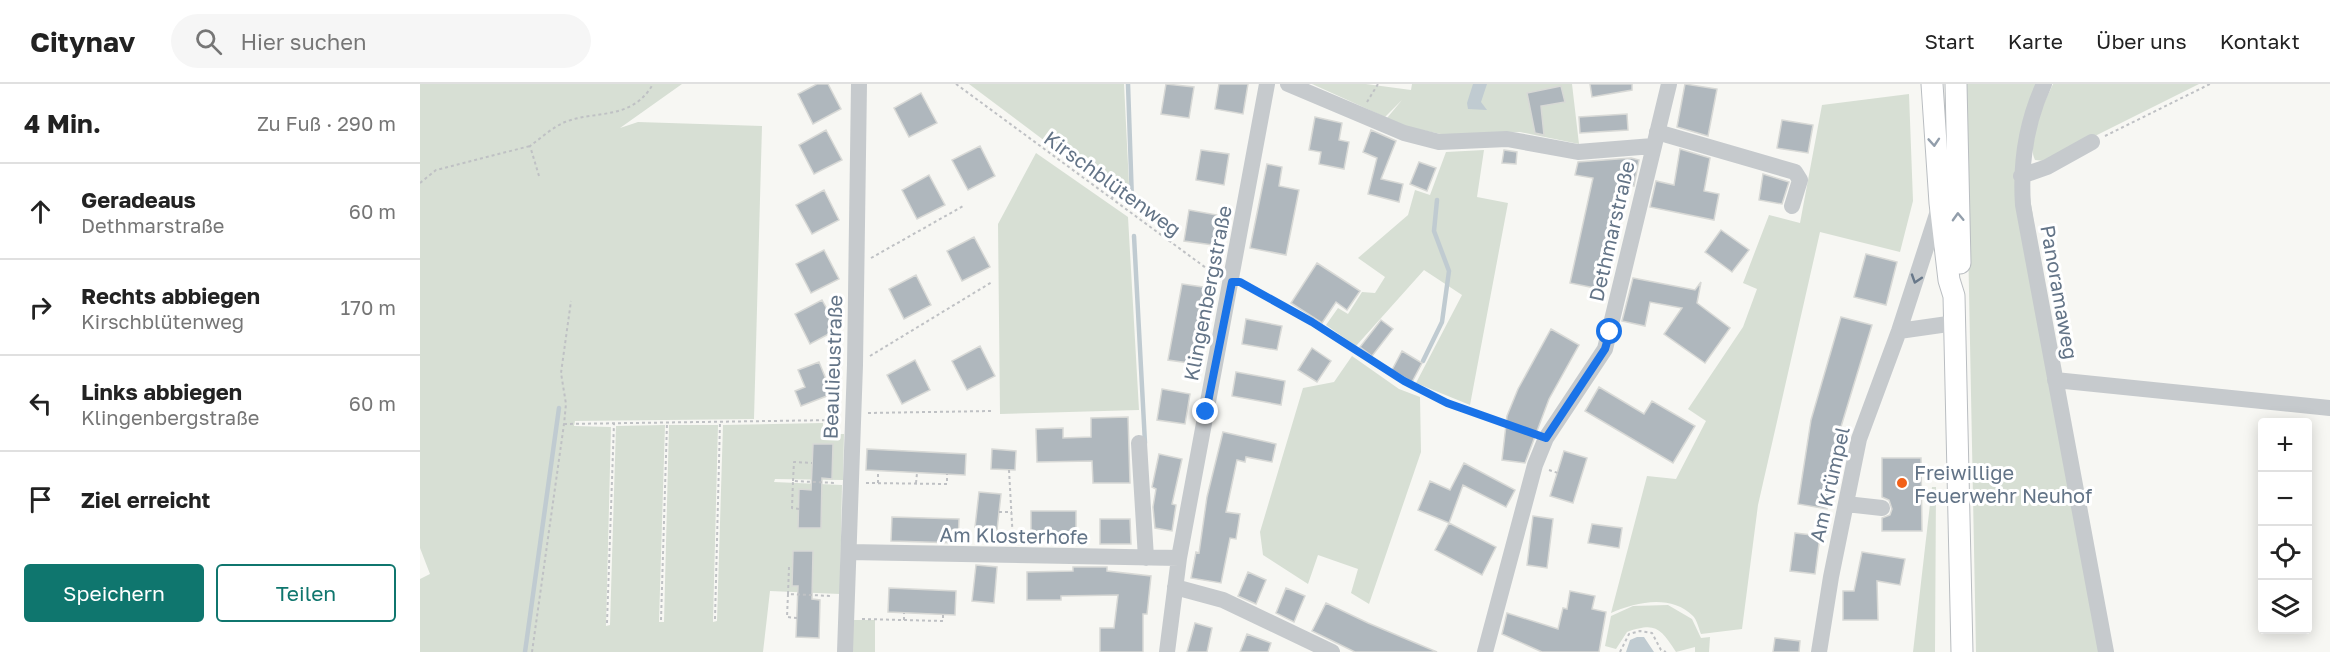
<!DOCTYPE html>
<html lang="de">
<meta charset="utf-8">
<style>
:root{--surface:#fff;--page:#f6f6f6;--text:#222;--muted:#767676;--line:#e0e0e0;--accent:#0f766e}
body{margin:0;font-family:"Golos Text",sans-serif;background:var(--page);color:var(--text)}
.controls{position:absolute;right:18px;bottom:18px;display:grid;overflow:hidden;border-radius:6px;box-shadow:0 3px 15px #0003}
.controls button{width:54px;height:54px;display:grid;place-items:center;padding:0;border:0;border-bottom:2px solid var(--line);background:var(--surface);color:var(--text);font:30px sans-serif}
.stop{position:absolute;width:18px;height:18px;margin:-14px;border:4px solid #1a73e8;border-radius:50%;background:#fff}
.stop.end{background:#1a73e8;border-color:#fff;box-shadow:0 2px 6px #0008}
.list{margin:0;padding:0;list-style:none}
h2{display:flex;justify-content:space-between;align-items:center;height:78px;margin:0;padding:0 24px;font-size:26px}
h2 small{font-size:20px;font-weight:400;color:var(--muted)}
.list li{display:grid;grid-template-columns:39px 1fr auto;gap:18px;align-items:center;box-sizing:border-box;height:96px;padding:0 24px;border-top:2px solid var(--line)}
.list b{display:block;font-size:22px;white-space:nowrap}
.list p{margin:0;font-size:20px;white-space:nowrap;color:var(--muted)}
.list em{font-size:20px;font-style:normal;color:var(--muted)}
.actions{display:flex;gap:12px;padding:18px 24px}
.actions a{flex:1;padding:14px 0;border:2px solid var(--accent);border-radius:6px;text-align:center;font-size:21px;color:var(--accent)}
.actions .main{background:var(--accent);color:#fff}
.icon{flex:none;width:33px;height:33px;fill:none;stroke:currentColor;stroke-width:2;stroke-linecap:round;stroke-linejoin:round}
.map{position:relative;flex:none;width:1910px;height:568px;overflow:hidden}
header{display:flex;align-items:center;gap:36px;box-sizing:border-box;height:84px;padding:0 30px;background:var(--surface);border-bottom:2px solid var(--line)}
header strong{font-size:28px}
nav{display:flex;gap:33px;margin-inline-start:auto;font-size:21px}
.search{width:420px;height:54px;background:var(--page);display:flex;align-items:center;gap:15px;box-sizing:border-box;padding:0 21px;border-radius:33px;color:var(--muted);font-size:22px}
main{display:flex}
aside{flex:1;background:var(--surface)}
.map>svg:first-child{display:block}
.green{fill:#d7dfd4}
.water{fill:#c0cbd1}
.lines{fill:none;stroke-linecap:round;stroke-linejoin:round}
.stream{stroke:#c0cbd1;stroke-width:4.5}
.building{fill:#afb7bd;stroke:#d8d9d6;stroke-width:1.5}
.major-casing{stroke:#b9bdc1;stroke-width:23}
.path{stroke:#bfc1c4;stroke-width:2;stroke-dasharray:3 3;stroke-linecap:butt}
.minor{stroke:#c6cacd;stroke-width:16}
.major{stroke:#fff;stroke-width:21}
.oneway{stroke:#929eab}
.oneway2{stroke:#68788a}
.route{stroke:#1a73e8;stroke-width:8}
.poi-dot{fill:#f26119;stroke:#fff;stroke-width:2}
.labels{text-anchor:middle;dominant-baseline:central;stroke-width:6;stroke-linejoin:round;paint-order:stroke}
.street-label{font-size:20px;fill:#637487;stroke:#fff}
.poi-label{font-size:20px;fill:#637487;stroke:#fff;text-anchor:start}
</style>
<header>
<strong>Citynav</strong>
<div class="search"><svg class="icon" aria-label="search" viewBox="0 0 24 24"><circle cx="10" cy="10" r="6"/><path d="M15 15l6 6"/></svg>Hier suchen</div>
<nav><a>Start</a><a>Karte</a><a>Über uns</a><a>Kontakt</a></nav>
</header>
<main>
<aside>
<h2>4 Min.<small>Zu Fuß · 290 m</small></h2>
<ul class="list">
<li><svg class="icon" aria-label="ahead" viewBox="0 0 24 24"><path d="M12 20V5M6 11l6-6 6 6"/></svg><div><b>Geradeaus</b><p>Dethmarstraße</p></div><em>60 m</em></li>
<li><svg class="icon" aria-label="right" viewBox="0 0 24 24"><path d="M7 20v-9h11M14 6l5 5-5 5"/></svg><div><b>Rechts abbiegen</b><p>Kirschblütenweg</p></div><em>170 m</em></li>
<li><svg class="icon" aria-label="left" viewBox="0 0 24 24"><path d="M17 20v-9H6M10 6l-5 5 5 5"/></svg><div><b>Links abbiegen</b><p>Klingenbergstraße</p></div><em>60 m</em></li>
<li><svg class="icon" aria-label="arrive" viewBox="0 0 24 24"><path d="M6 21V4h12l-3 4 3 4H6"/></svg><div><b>Ziel erreicht</b></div></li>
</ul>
<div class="actions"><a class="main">Speichern</a><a>Teilen</a></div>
</aside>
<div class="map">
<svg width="1910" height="568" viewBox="0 0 1910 568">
<rect width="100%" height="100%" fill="#f7f7f3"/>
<path class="green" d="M0,0h262l-62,44 18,-6 124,4 -8,293 -179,2 -1,5 37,1 -5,199 4,-1 6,-199 49,-1 -6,197h5l5,-197h49l-5,197 4,-1 6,-196 100,-2v11h21l-1,46 -68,-1 -1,3 68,3 -2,109 -70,-3 -7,61h-343v-73l10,-5 -10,-26z
M549,0h155l6,121 -16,-12z
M892,0h54l45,6 1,-6h160l7,60 -59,-12 -70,4 -42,-9 -21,-9 15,-18 -17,17z
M1545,0h74l-18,55 79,513h-124z
M1633,0h146l-154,77 -10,-1c-10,-22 9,-56 18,-76z
M1489,10l4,107 -13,51 -80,-20 -62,273 -16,124 -41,5c-2,-5 -4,-14 -8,-18 -22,-22 -57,-14 -82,-3l36,-137 29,3 30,-58 -18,-12 55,-82 14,-38 -14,-6 26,-68 31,8 22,-118z
M1064,66l-7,47 31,6 -38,202 -54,-22 46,-88 -38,-25 -68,76 -30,-21 12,-17 10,6 14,-22 13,1 10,-16 -27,-19 50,-43 7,-25 15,5 16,-43z
M616,69l92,64 11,193 -139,4 -2,-190z
M932,272l47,33 21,8 1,55 -52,152 -18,-11 7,-24 -40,-14 -10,29 -45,-29 -3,-23 43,-144 31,-6z
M1512,403h4l-1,165h-22z
M1248,521l24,14 9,19 9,-1 -1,15h-14v-5l-19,5c-16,-24 -20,-30 -49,-20l-11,17 -11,-3 6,-30 22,-10z
M431,536h24v32h-24z"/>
<path class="water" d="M1053,0h14l-6,18 6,8 -19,-1 -1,-6z
M1217,553h7l10,15h-28l4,-12z"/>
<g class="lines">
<path class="stream" d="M708,0l4,117
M714,152l11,207
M1003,277l19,-39 7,-51 -15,-40 3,-31
M105,568l34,-244"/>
</g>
<path class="building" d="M397,0h11l13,25 -28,15 -15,-30z
M746,0l28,3 -5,31 -28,-4z
M799,0h29l-5,30 -28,-5z
M1170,0h42v6l-40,7z
M1265,0l32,5 -9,47 -31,-9z
M1141,2l4,16 -24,4 3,29 -9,-2 -8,-40z
M501,9l16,30 -28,14 -15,-29z
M1207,30l1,16 -48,3 -1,-16z
M895,33l27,6 -3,17 10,2 -5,27 -25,-5 2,-12 -12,-2z
M1362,36l31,5 -5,28 -31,-5z
M406,46l16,30 -28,14 -15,-29z
M951,46l25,11 -15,38 22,5 -4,18 -31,-8 9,-36 -14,-6z
M560,62l15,30 -27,14 -16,-30z
M1260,65l30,9 -6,33 15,3 -5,26 -64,-13 6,-26 18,4z
M781,66l28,4 -5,31 -28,-5z
M1084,66l13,2 -1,12 -14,-1z
M1211,74l8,2 -2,10 -3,16 -11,-3 -23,106 -30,-6 23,-105 -18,-3 3,-13z
M999,78l17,6 -9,23 -17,-7z
M847,80l15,3 -3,19 20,4 -13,65 -36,-7z
M1343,90l26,8 -7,22 -23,-4z
M509,91l16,30 -28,14 -15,-29z
M404,106l15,30 -27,14 -16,-29z
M769,126l28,5 -4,30 -29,-4z
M1301,146l28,20 -17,22 -27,-20z
M554,153l16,30 -28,14 -15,-30z
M404,166l15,29 -28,14 -15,-29z
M1446,170l31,8 -11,43 -32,-8z
M897,179l43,28 -13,19 -11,-8 -14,21 -31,-20z
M496,191l15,30 -27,14 -15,-30z
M1213,194l62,12 6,-8 -4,21 33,25 -25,35 -41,-29 18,-26 -32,-6 -5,24 -23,-5z
M762,200l28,4 -14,76 -28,-4z
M402,216l16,29 -28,15 -15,-30z
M1421,233l31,8 -32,105 -13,79 -29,-5 13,-84z
M826,235l36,7 -5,24 -35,-6z
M961,236l12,9 -21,27 -12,-9z
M1131,245l28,16 -30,54 -24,64 -23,-3 5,-44 11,-27z
M560,262l15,30 -28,14 -15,-29z
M892,264l19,13 -14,21 -19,-12z
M982,267l20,12 -10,19 -20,-12z
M495,276l15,30 -28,14 -15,-29z
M399,278l13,32 -31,12 -6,-15 10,-4 -7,-17z
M816,288l49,9 -4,24 -49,-9z
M1179,303l45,27 8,-13 43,25 -22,37 -88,-52z
M742,305l28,5 -5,30 -28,-4z
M708,333l2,66h-37l-1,-22 -55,1 -1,-33 27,-1v10l28,-1v-19z
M803,348l53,12 -4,18 -26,-5 -1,5 -8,-2 -11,52 14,2 -4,25 -6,-1 -9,45 -30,-5 5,-26 3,1 8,-56z
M393,360h20l-1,35 -10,-1 -1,50h-23l1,-39 12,1z
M447,365l99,5 -1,21 -99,-5z
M572,365l24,2 -1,19 -24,-1z
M1144,367l23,7 -14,45 -23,-7z
M739,370l23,5 -10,45 4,1 -4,26 -17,-3 -2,-21 3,-18 -4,-2z
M1462,374h39l1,73h-40v-13l8,-3 2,-6 -3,-9 -7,-3z
M1044,379l51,27 -9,17 -43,-22 -14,38 -31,-13 12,-29 20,9z
M559,408l22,2 -4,36 -22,-3z
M611,427h45v29l-45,1z
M1113,432l20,3 -6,49 -20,-3z
M472,433l67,2 -1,24 -67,-2z
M680,435h30l1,25h-31z
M1029,439l47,24 -14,28 -47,-25z
M1172,440l30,4 -3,20 -31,-5z
M1375,449l25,3 -5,38 -25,-3z
M373,467h20l-1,48 8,1 -1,38 -23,-1 2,-51h-6z
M1442,468l43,7 -5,26 -23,-4 1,39h-35v-29h11z
M556,481l21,2 -3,36 -22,-2z
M653,483h34v4l44,5 -4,38h-4v38h-43v-24h14l4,-33 -57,1v4h-34v-28l46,-1z
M828,488l18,8 -10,24 -18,-8z
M469,504l67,3 -1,24 -67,-3z
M866,504l19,8 -11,26 -18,-9z
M1150,507l25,5 -3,13 14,3 -7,40h-57l-40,-18 5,-21 51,16 5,-21 4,1z
M906,519l42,20 69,29h-82l-43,-21z
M775,539l17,5 -5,24h-20z
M827,550l24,9 -3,9h-28z
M1355,554l25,3 -1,11h-26z"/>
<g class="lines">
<defs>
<path id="major" d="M1512,0l8,119 9,77 5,16 8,356
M1536,0l4,179"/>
</defs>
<use href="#major" class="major-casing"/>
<path class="path" d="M536,0l261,192
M947,18l11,-18
M1685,52l105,-52
M119,92l-9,-30c11,-8 23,-19 35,-24 30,-12 67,-1 88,-38
M0,99l16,-13 94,-24
M692,115l6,-20
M451,174l94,-53
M824,201l68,37 92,59 43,22 84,30
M450,272l122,-74
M448,329l123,-2
M144,340l273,-4
M589,386l4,71
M1129,386l9,3
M373,397l1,-19 18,1
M446,399l81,1v-10
M458,399v-12
M496,399l1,-10
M379,425l-7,-1 1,-27 43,2
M579,428h13
M368,510l1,-27h3
M377,534l-10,-1 1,-23 44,2
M295,535l5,-197
M442,535l81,2v-7
M241,536l6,-197
M484,536v-7
M187,539l7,-200
M112,568l32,-228 2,-20 -5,-31 10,-72
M1200,568l9,-18 11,-3 12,2 9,17 5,2"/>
<path class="minor" d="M868,0l116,49 35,9 68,-3 71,13 75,-6
M1624,0c-18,39 -24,78 -21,121l83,447
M1237,48l138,40 5,8 -8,26
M1601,92l26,-9 45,-25
M1479,247l56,-8
M1635,296l275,28
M719,359l7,115
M1426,420l36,4
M429,468l330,6
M755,503l48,13 109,52
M425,568l10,-287 4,-281
M747,568l12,-94 88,-474
M1065,568l50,-187 11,-27 59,-89 64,-265
M1399,568l12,-75 28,-138 40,-108 40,-123"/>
<use href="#major" class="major"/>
</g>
<defs><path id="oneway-chevron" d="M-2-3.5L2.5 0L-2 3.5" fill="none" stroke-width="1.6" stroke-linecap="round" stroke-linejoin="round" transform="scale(1.5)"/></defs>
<g class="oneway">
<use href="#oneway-chevron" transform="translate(1514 58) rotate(86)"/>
<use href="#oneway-chevron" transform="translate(1538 133) rotate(-92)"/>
</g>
<use class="oneway2" href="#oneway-chevron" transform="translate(1496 195) rotate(108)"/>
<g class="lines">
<path class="route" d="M786,328l26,-130h8l72,40 92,59 43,22 99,35 59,-89 5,-17"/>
</g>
<circle class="poi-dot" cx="1482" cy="399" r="6"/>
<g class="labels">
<g class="street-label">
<text transform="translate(693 99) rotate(36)">Kirschblütenweg</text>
<text transform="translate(1191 147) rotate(-77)">Dethmarstraße</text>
<text transform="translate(1640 208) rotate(80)">Panoramaweg</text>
<text transform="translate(787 209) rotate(-79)">Klingenbergstraße</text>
<text transform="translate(412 283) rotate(-88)">Beaulieustraße</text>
<text transform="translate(1409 400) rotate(-77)">Am Krümpel</text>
<text transform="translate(594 451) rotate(1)">Am Klosterhofe</text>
</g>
<g class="poi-label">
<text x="1494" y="388">Freiwillige<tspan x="1494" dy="23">Feuerwehr Neuhof</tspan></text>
</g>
</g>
</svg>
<div class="controls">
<button>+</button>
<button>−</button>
<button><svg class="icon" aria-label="locate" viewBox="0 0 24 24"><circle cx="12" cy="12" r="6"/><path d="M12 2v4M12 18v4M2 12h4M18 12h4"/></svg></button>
<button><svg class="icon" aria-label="layers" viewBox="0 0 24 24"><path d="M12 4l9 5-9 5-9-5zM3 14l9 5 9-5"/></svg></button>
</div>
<div class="stop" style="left:1190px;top:248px"></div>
<div class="stop end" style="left:786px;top:328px"></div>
</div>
</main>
